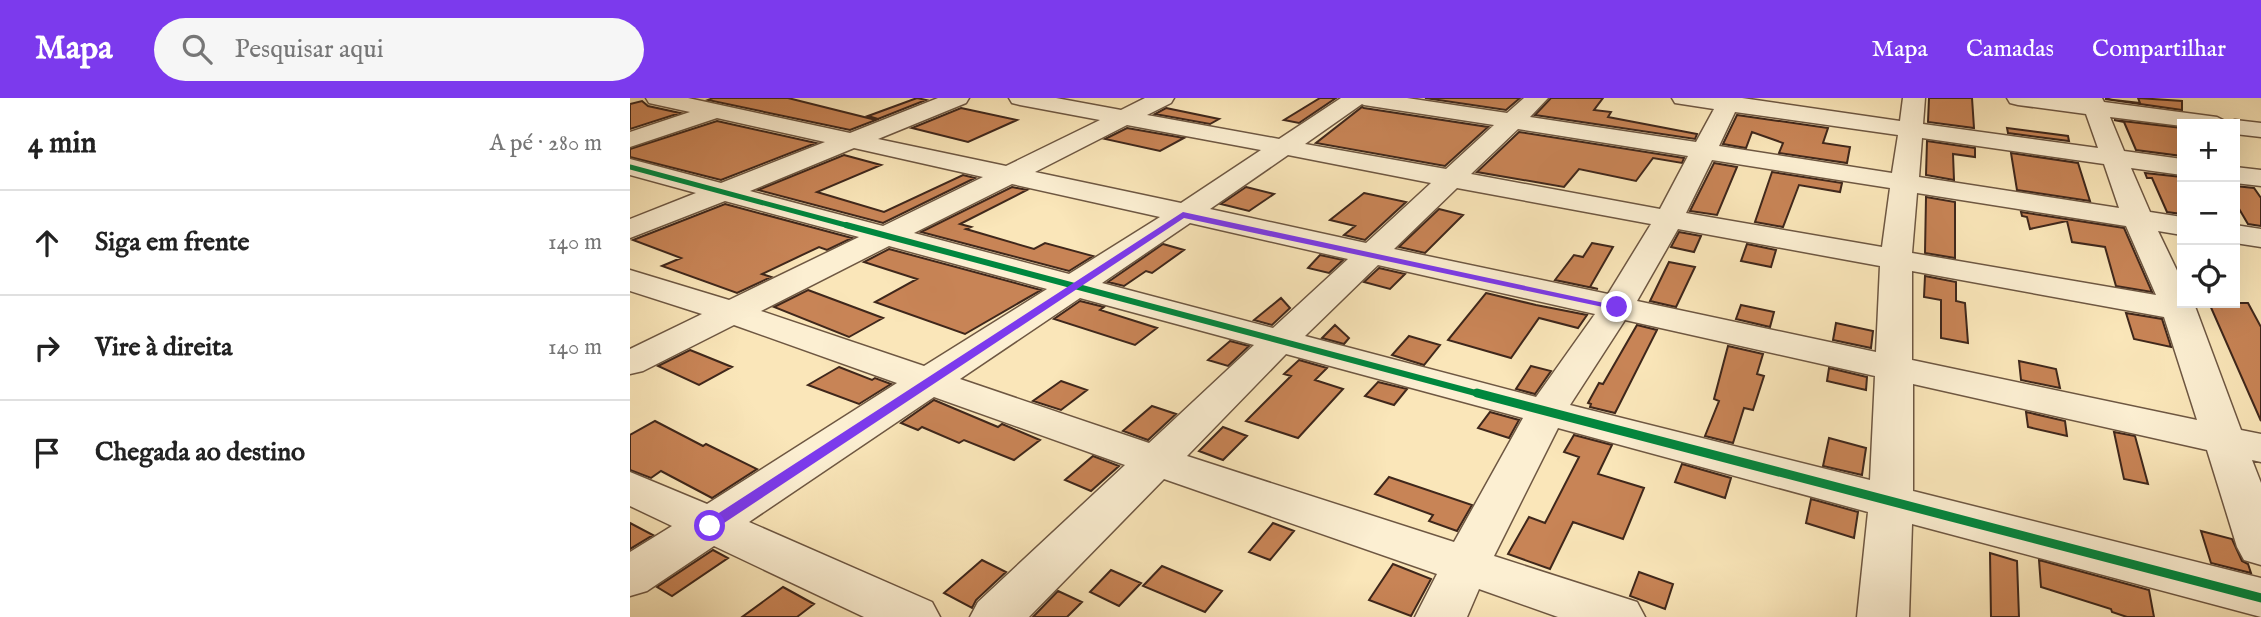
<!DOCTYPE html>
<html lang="pt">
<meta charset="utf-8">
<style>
:root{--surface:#fff;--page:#f6f6f6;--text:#222;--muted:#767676;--line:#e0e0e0;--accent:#7c3aed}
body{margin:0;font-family:"IM FELL English",serif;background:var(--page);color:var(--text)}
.controls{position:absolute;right:21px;top:21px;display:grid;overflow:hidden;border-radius:0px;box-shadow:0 7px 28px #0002}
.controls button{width:63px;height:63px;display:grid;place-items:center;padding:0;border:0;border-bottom:2px solid var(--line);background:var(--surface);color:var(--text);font:35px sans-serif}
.stop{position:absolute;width:21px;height:21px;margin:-16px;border:5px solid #7c3aed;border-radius:50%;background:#fff}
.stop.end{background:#7c3aed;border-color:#fff;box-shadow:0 2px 7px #0008}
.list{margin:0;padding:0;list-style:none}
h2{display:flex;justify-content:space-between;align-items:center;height:91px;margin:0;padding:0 28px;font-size:30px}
h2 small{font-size:23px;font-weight:400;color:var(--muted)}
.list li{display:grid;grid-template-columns:46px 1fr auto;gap:21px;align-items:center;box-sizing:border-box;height:105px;padding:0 28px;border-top:2px solid var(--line)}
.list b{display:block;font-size:26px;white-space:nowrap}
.list em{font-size:23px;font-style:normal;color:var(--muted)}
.icon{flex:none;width:38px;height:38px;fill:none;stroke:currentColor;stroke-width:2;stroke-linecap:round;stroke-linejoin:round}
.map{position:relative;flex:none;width:1631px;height:519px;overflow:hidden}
header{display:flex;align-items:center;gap:42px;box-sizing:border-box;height:98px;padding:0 35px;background:var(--accent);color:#fff}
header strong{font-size:33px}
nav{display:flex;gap:38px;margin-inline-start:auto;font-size:24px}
.search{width:490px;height:63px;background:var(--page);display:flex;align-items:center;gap:18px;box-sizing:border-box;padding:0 24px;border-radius:38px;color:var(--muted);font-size:26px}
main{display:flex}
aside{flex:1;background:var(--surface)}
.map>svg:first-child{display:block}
.building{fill:#c88456;stroke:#3f271b;stroke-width:2}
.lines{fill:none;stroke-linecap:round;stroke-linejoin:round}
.minor-casing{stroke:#6e5742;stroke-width:3}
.minor{fill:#fcefd2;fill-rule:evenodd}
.cycleway-far2-casing{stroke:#fcefd2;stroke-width:8}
.cycleway-far1-casing{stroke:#fcefd2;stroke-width:10}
.cycleway-casing{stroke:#fcefd2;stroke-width:13}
.cycleway-far2{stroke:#00873e;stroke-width:5}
.cycleway-far1{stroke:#00873e;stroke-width:6}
.cycleway{stroke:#00873e;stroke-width:9}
.route{fill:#7c3aed}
</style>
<header>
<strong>Mapa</strong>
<div class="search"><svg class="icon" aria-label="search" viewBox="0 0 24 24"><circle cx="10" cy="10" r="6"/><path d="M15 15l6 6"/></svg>Pesquisar aqui</div>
<nav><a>Mapa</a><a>Camadas</a><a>Compartilhar</a></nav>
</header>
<main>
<aside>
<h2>4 min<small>A pé · 280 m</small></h2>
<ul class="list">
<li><svg class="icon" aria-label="ahead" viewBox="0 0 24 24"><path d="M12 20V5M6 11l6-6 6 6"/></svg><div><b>Siga em frente</b></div><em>140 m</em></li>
<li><svg class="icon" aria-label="right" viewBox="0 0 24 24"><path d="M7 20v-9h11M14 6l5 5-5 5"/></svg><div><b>Vire à direita</b></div><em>140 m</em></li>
<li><svg class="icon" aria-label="arrive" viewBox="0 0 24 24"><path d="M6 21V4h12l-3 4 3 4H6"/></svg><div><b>Chegada ao destino</b></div></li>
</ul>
</aside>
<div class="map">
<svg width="1631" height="519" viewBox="0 0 1631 519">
<rect width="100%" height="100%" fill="#fae6b9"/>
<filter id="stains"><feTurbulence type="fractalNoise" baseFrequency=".00286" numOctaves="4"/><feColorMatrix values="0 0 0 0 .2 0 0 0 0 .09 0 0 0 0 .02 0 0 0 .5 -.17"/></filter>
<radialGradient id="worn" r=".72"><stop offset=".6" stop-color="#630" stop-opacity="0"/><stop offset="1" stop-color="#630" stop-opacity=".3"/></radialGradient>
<path class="building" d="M83,0h75l88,22 -26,10 -142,-30z
M287,0l9,2 -48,19 -10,-3z
M690,0h16l-37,25 -15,-3z
M795,0h95l-14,12z
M921,0h52l-9,12 17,2 -3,5 89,17 -2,5 -160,-24z
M1299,0h43l2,30 -46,-6z
M1508,0l44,3v9l-77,-11 35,4z
M12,3l6,5 32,7 -50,16v-25z
M732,9l2,1 124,19 -43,39 -129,-23z
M331,10l56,12 -49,22 -56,-14z
M536,10l53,11 -9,5 -55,-10z
M1107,17l91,13 -5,15 27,4 -3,16 -68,-10 4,-10 -31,-11 -6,16 -23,-4z
M1484,22l68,8v28l-46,-6 -12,-28z
M87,23l99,22 -95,37 -91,-23v-8z
M497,30l57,10 -24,13 -55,-12z
M1377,30l61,8 1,5 -61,-8z
M889,34l165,26 -2,5 -29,-5 -17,23 -57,-12 -15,18 -87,-15z
M1297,43l48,7v9l-22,-3 1,26 -28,-5z
M1381,55l67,10 12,38 -73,-11z
M214,57l37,10 -64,27 67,20 79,-37 12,3 -92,45 -125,-33z
M1084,65l23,4 -20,48 -27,-4z
M1142,74l70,11 -2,9 -41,-7 -16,42 -28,-5z
M1515,75l37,4v37l-15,-2 -15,-34h-5z
M1605,88l19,2 7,10v28l-13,-2 -13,-22z
M382,89l15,3 -67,34 11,3 -5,2 68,20 11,-6 48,13 -24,15 -148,-39z
M616,89l28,7 -25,17 -28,-7z
M734,95l42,9 -41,38 -21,-5 11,-9 -25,-6z
M1296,99l29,5v56l-30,-5z
M95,106l127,34 -25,12 -8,-3 -57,27 9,3 -34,16 -75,-27 19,-8 -48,-18z
M809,111l24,6 -38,38 -26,-6z
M1391,114l103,16 28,64 -36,-6 -11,-39 -33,-5 -5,-21 -37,8 -3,-12 -5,-1z
M1049,134l22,4 -7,16 -23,-5z
M962,145l21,4 -23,40 8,2 -43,-9 19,-25 9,2z
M533,146l21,6 -32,23 -6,-2 -22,15 -16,-4z
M1117,146l29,6 -5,17 -30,-6z
M259,151l152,41 -76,44 -90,-32 42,-23 -53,-17z
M690,157l23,5 -14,13 -21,-5z
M1039,164l26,5 -19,40 -26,-6z
M749,170l26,6 -15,15 -26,-7z
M1295,178l31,6v19l9,2 3,40 -27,-5v-38l-17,-3z
M178,192l75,28 -34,19 -75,-30z
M856,195l50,12 51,10 -9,13 -39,-10 -28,40 -63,-18z
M651,200l9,10 -18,17 -18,-5z
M450,203l24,6 -4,3 57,18 -22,17 -81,-26z
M1579,205h39l13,24v94z
M1111,207l33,7 -4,15 -34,-8z
M1496,215l36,6 9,28 -37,-8z
M1206,225l37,8 -2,17 -38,-8z
M705,227l14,13 -5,6 -22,-6z
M1007,227l20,5 -42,83 -25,-6 1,-3 -3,-1 11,-20 4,1z
M779,238l31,9 -16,20 -32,-10z
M600,243l19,5 -21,20 -20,-6z
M1098,248l35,8 -6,20 7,2 -11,34 -9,-2 -11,35 -28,-7 14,-35 -5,-2z
M60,252l42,17 -33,18 -41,-19z
M669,262l28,8 -12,12 28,9 -45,49 -52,-17 45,-45 -7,-2z
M1389,263l37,8 4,19 -39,-8z
M901,268l20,5 -16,23 -19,-5z
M209,269l33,13 3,-2 16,6 -32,20 -51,-19z
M1199,270l38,9 -1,13 -39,-9z
M431,283l26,9 -26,20 -28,-9z
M748,284l29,7 -13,16 -29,-9z
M304,302l64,27 4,-3 38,16 -26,20 -50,-20 -5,3 -37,-16 -4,3 -17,-7z
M522,308l24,8 -28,26 -25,-9z
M860,314l29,8 -10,18 -31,-10z
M1396,314l39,9 2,15 -39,-9z
M25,323l48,25 3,-2 51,25 -45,29 -51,-27 -10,7 -21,-8v-35z
M593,329l24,9 -24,24 -24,-9z
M1484,334l21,4 13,48 -24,-5z
M944,337l38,10 -14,29 46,14 -21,51 -50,-17 -23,47 -42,-15 21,-37 16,6 34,-66 -15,-5z
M1199,340l37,10 -4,27 -39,-9z
M463,358l26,10 -28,25 -26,-11z
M1052,366l49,14 -6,20 -50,-16z
M759,379l83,28 -15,26 -28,-10 4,-6 -58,-21z
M1181,401l47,13 -4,26 -48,-15z
M0,425l23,12 -23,14z
M643,425l21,8 -24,29 -21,-8z
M1571,433l31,8 10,22 6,3 3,9 -40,-10z
M83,452l15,8 -56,38 -15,-9z
M1360,455l27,8 2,56h-28z
M352,462l24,12 -30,28 -4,8 -28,-15z
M1409,462l110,30 5,27h-27l-15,-5 -1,-3 -70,-22z
M763,466l38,15 -20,37 -42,-16z
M532,468l60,25 -17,21 -62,-26z
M481,472l30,13 -22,23 -29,-14z
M1009,474l34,12 -8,25 -35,-13z
M153,489l31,17 -17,13h-55z
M428,493l24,11 -15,15h-34z"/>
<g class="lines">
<defs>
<path id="minor" d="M16,0h42l162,35 88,-35h31l-3,5 -88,36 128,27 94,-46 -80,-15 -8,-2 -3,-5h47l65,12 24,-12h29l-3,5 -24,12 132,24 62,-41h66l100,15 17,-15h24l-18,19 166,25 18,-33 -39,-6 -3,-5h70l158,23 3,-23h22l-2,26 175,24 -12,-34 -68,-9 -8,-2 -3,-5h95l2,4 113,15 10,5 8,-2 26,3v14l-26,-3v-10h-53v2l-72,-9 14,34 58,8v16l-51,-7 19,44 32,5v18l-24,-4 24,50v22h11l3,6 45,121 20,4v28l-9,-2 9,23v82l-17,-5 -7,-13 -30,-97 -294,-66v107l348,87v39l-349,-93 -3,93h-52l11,-105 -310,-84 -64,128 143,46 8,15h-87l-79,-28 -12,28h-52l22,-43 -273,-95 -135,138h-59l8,-15 147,-137 -191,-68 -185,125 183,80 8,15h-76l-150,-71 -67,45 -17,5v-44l42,-26 -42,-20v-34l77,32 190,-121 -163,-58 -91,46 -13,3v-25l72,-35 -72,-23v-21l99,30 130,-63 -134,-36 -95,37v-19l66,-26 -66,-18v-16l91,24 104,-41 -108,-24 -87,29v-15l60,-20 -41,-9zM732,6l2,1 130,20 -48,44 -141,-25zM1105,14l163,23 -6,38 -173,-27zM497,27l134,25 -80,53 -146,-31zM888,31l170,27 -28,53 -189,-35zM1292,40l182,26 15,44 -200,-31zM224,50l129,29 -100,49 -133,-35zM658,57l143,28 -65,60 -156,-34zM1082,62l178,28 -8,59 -196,-34zM382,86l148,33 -91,57 -155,-41zM827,90l194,36 -43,70 -214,-45zM1287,95l209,33 30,69 -244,-42zM560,125l158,36 -75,69 -171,-45zM1048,131l202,37 -4,86 -239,-51zM259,148l158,43 -123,77 -163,-55zM748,167l217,49 -59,83 -231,-61zM1282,173l252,46 33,103 -285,-60zM450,200l174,47 -105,98 -189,-64zM995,222l250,56 -5,104 -300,-75zM656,256l237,64 -69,124 -267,-86z
M1605,69l26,3v16l-26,-3z
M1605,127l26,4v18l-26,-4z"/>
</defs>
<use href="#minor" class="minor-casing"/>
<use href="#minor" class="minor"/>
<defs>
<path id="cycleway-far2" d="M0,69l223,60"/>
<path id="cycleway-far1" d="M216,127l637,170"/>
<path id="cycleway" d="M847,295l784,205"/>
</defs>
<use href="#cycleway-far2" class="cycleway-far2-casing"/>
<use href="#cycleway-far1" class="cycleway-far1-casing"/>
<use href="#cycleway" class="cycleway-casing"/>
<use href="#cycleway-far2" class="cycleway-far2"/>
<use href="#cycleway-far1" class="cycleway-far1"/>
<use href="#cycleway" class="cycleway"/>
</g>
<path class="route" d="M553,114l440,95 -6,3 -433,-92 -469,311h-10v-7z"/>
<rect width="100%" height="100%" filter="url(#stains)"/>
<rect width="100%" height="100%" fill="url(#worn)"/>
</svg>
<div class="controls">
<button>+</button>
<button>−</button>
<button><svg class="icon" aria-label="locate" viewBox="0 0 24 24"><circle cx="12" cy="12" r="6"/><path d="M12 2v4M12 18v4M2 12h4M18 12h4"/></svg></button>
</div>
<div class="stop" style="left:80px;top:428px"></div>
<div class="stop end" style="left:987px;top:209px"></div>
</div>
</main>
